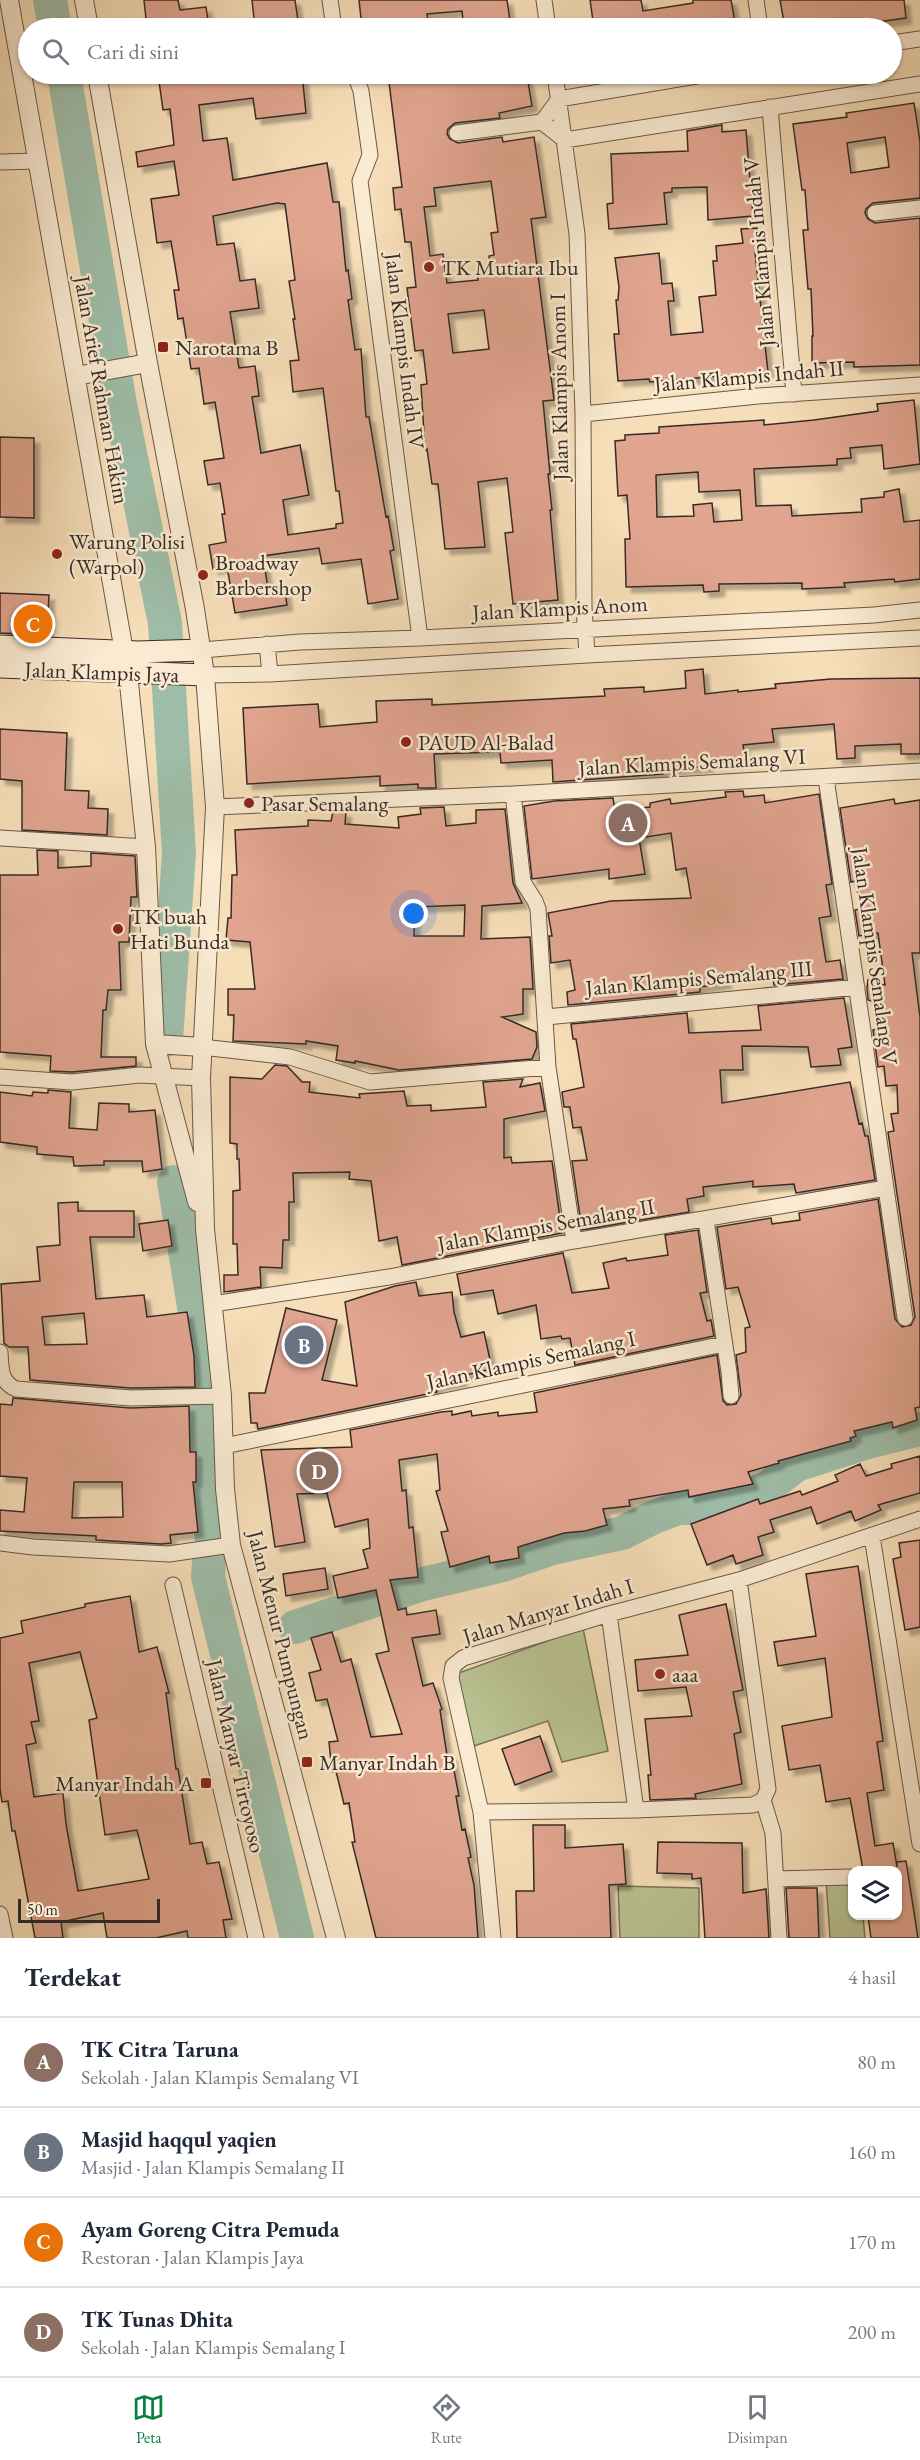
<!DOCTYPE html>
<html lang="id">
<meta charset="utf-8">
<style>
:root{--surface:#fff;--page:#f2f2f3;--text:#1f2937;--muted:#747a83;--line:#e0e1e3;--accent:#0b8043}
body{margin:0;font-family:"EB Garamond",serif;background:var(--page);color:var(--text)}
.controls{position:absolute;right:18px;bottom:18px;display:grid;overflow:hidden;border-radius:12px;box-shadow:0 2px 4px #0004}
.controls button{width:54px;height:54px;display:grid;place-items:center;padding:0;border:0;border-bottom:2px solid var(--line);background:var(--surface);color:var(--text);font:30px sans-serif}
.scale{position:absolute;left:18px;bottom:15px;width:142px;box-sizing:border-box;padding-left:6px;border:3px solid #382b26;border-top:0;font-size:16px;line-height:21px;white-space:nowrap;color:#382b26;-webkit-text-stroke:4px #f9ead1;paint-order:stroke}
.you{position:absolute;left:414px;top:914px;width:21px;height:21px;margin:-15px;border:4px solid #fff;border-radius:50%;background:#1a73e8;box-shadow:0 0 0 9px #1a73e833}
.badge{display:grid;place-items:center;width:39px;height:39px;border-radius:50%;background:var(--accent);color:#fff;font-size:20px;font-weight:700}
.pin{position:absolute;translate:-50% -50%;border:3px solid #fff;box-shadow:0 2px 6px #0006}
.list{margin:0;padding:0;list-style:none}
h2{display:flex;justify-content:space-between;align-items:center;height:78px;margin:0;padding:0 24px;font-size:26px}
h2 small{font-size:20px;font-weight:400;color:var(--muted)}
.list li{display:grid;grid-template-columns:39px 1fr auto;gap:18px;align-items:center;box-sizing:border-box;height:90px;padding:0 24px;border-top:2px solid var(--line)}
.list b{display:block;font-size:22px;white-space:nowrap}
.list p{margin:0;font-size:20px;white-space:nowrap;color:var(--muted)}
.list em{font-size:20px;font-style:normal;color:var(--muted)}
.icon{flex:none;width:33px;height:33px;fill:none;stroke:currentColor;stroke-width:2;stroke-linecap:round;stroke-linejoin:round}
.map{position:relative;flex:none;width:920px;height:1938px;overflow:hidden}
.search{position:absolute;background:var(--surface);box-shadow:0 2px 4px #0004;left:18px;right:18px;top:18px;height:66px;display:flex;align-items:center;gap:15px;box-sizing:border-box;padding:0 21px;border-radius:33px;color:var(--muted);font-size:22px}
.sheet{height:438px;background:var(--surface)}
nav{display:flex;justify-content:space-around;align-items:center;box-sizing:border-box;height:84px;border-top:2px solid var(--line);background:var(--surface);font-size:16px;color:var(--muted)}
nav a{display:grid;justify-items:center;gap:3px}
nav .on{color:var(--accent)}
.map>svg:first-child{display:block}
.green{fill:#b9c292;stroke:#78765c;stroke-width:1.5}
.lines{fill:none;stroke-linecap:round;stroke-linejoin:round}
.river{stroke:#9ebda8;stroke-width:34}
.building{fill:#e0a48f;stroke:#382b26;stroke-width:1.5;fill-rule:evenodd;filter:url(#shadow)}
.minor-casing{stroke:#68584a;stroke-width:17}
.tertiary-casing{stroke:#68584a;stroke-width:20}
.secondary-casing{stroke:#382b26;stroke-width:23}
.minor{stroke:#f9ead1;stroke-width:15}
.tertiary{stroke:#f9ead1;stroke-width:18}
.secondary{stroke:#f9ead1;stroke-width:21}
.poi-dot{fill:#8f2418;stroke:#f9ead1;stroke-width:2}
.labels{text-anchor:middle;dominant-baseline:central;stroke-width:5;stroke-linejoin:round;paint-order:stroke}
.street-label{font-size:22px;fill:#382b26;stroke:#f9ead1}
.poi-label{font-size:22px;fill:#382b26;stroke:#f9ead1;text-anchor:start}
</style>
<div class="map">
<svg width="920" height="1938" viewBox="0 0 920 1938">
<defs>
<filter id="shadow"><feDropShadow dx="5.5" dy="5.5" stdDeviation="1.5" flood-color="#0004"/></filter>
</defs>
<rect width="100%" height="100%" fill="#f6deb8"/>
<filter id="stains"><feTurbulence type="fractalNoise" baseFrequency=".00333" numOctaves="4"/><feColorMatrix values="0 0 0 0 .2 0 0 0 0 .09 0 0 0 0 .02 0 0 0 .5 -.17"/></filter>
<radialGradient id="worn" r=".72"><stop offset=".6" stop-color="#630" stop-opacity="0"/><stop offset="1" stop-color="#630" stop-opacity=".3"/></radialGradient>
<path class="green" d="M583,1628l25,123 -46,11 -14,-41 -74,25 -18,-72z
M852,1878v38h11l2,22h-35l-4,-58z
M618,1886l81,2v50h-79z"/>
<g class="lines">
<path class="river" d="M50,0l5,28
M64,74l56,330 45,219 14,230 -13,187
M174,1182l27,168 4,47v90l8,59 -4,16 -1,15 89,361
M295,1627l128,-43 80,-19 50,-17 69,-15 30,-15 26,-10h22l23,-5 43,-14 30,-24 68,-22 56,-14"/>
</g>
<path class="building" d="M144,0h34l2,10 26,-3 3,21h-62z
M252,0h43l4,28h-44z
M359,0h148l4,28h-47l-2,-17 -35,3 2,14h-67z
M590,0h51l2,11 50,-8v-3h38l5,28h-142z
M780,0h124l2,18 -72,10h-49z
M158,74h144l4,39 -50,6 -3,-21 -54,7 4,36 24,-3 6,42 94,-17 6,39h6l7,69 2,-1 4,29 -4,1 7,50 6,-1 5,68h3l17,100 2,-1 6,34 -4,1 8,48 -30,5 -7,-45 -39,5 -3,-16 -56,8 5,33 16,-3 3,19 -52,8 -8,-47 -14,3 -4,-24 17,-3 -4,-28h3l-5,-31 -12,2 -4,-24 20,-3 -9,-56 -11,2 -5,-36 -8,1 -8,-51 -5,1 -4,-29h5l-8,-49 -14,2 -6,-44 28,-4 -5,-34 -36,6 -2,-15 38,-7 -4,-36 -7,1zM277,203l8,1 10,76 -6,1 6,38h-2l6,41 -9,1 3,31 30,-4 13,103h3l4,32 -7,1v4l-48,7 -5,-35 26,-5 -9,-50 -39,8 -9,-56 7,-1 -4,-30 -16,2 -9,-56 29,-4 -4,-29 -15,2 -6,-38 -17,2 -4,-29z
M388,74h136l4,8 4,24 -33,7 1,5 -45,5 -7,6 -1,5 3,5 8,4 44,-6 1,5 31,-5 12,80 -15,2 23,181 -11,1 7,73h-2l4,36h-2l8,90 -45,4 -8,-71 8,-1 -6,-54 -29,4 7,65 -40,2 -7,-65h-6l-5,-35 -2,1 -4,-65 6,-1 -4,-34 -8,1 -8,-63 9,-1 -5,-45h-6l-4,-33 -6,1 -2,-22 9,-1zM491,181l7,51 -7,1 3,22 -5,1 2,16 -14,2 1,6 -31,3 -4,-29 -13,2 -6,-49 12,-1 -2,-18zM484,310l5,39 -36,4 -5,-39z
M914,103l6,39v56l-47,5 -7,6 -1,4 3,6 7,4 45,-5v147l-66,2v-5l-42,1v-27h1l-2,-47h-3l-5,-59h5l-3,-40h-3l-9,-66 54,-7 -1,-4zM885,137l4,30 -38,6 -4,-30z
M722,125v7l24,-2 7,86 -45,4 -1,-33 -35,1v4l-8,1 3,31 -58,5 -2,-25 6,-1 -2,-49 77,-3 -1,-20z
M757,228l1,24h-3l13,120 -118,10 -1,-3 -31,2 -4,-47h5l-3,-34h2l1,-13 -4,-29 44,-5 3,31 10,-1 2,18h-6l3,34 32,-3 -4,-35 17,-2 -3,-34h4l-1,-15 27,-3 -2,-14z
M914,400l6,64 -36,5 -2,-24 -32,3 1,10 -14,1v6l-83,4 2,37 35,-1 1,11 70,-4 -1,-13 23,-2v-5l15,-3 5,33 16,-2v59l-25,3 -1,-3 -50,4 1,4 -43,2v-6l-83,1v7l-15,1 -1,-7 -77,2 -1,-48h5l-3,-44 -9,1 -3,-55 10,-1v-5l34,-2v-6l105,-7v5l50,-5 64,-9 -1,-7zM698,472l1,20 41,-2 2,30 -28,2 -2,-19 -19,2 1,11 -37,1 -1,-42z
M0,437l34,1v80l-34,-1z
M0,593l49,2 -2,40 -47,-2z
M703,669l2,25 33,-4v2l38,-4 -1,-4 56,-5 89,-1v76h-19v-10l-46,2v12l-18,1 -3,-35 -62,5 2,13 -31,3 2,13 -38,5 1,3 -46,4 1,4 -110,8 -1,-22 -51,3 -1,-11 -66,2 2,34h-18v-4l-38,2v-10l-133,8 -4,-76 75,-4 2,23 57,-5 -1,-21 56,-2v6l173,-9 -1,-7 40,-2v5l42,-4 -1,-17z
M0,729l67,4 -2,57 24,1 -1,17 20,1 -1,26 -85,-5v-49l-22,-2z
M743,791l1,6 20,-2 1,8 54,-9 13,90 -6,1 5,31 -12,2 7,44 14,-2 3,19 -69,6 -3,-16 -47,4 2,10 -26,4v5l-132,13 -1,-13 8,-2 -5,-30 -19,3 -2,-27h3l-4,-23 63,-12 80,-3 -5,-30 -10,2 -5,-37 -32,5 6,36 -36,5v-10l-77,10 -8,-73 30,-5 59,-3 2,13 35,-4v-4l20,-4 1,5 55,-7 -1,-5z
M894,799l1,5 25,-4v153h-8l8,64v390l-5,1 2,12 -24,8 -1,-6 -38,9 2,5 -6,2 1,3 -73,20 1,2 -31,9 5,12 -64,13 -1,-7 -59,10 1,6 -27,3 4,16 -22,6 -21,2 -46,14 1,11 -29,5 -1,-7 -39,11 -9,-35 7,-1 -12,-40 4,-1 -3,-36 -38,6 3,31 4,-1 3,38 4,-1 5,50 -28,3 8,30 8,-2 1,7 29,-5 4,24 -28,4 11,48 10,-3 9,26 -2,1 7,45h4l8,41h-3l6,34 3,-1 6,28 -3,1 6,27 4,53h-102l-24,-96h3l-6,-39 -5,1 -8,-33 -4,1 -3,-30 9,-1 -11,-42 -11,2 -7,-28 12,-3 -10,-32 21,-6 9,30 10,-3 20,78 31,-3 -26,-80 13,-3 -13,-61 -38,8 -5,-22 35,-8 -5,-18 7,-2 -2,-29 -33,8 -8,-34 -30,1 8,48 -30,5 -14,-97 91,-3 -2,-17 91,-18 11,-1v4l19,-4 1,5 26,-4v4l39,-4 -3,-19 183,-38 6,46 4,4 9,-1 5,-9 -5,-40 10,-3 -1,-24 5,-1 -12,-40 -12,2 -9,-62 54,-9 1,6 28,-4 -1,-7 79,-14 17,120 7,8 9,-2 4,-8 -27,-185 6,-1 -3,-17 7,-1 -1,-28 -11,1 -2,-20 -6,1 -5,-37 10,-2 -4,-25 -11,-3 -1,-12 1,-8 17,5 -7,-52 -19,3 -4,-26 5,-1 -4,-28 -5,1 -11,-74z
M444,807l2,19 30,-3v-13l29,-1 8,74 9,20 -40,3 -1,33 49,-2 3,52h-10v25l-21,3 34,15 1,15 -5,12 -133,11 -44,-9v2l-19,-3 2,-14 -32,-5v3l-73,-3 1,-26h-6v-26h27l-5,-47 -24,-2 2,-22h3l1,-43h5l-2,-45 73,-4v-6l23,1 2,-9h13l-1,12 54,4 -1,-11 23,-3 -1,-6zM465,905l-1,31h-50l1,-29z
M37,850l21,1v17l33,-2v-13l44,3 2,41h-6l-2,45h-10l2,48h-13l-2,20h-3l-2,47h35v9l-64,6 -22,-1 1,-15 -51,-4v-177h38z
M844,998l8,49 -14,2 3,16 -30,2 -3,-20 -66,-1 1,24h-23l2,33 128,-21 9,42 3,-1 3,13h3l7,44 -79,13 -2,-9 -41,3v-6l-50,6 1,9 -17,3 2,13 -107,18 -10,-69 15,-1 -6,-33 -8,1 -3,-21h-6l-2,-15 22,-5 -8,-48h-3l-2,-15 116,-11 2,20 72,-3 -3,-24z
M275,1065l12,1 15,16h8l-1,10 51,6 -1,-4 45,-3 3,15 24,-1v6l55,-4 -3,-25 40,-3 -3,8 20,-4 5,28 -41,8v39l7,-1 1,6 40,-2 10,72 -160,32 -5,-28 -18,4 -8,-60 -22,-2 1,-7 -57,1 1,29h-5v38h-6l-1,28 -22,-1 1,20 -37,5v-17h14l-1,-31h-4v-53l7,-1 -1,-31h-2v-15l-7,-1v-66l32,2z
M48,1090l23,2 -2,36 28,2 2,-27 30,1v8l26,-2 7,59 -19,3 -1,-11h-38v4l-30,1 -1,-9 -36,-3v-7l-37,-5v-50l32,4 1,-4 15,1z
M78,1202v9h56v26h-44l6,62 48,-4 3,22 40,-5 7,44 1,31 -64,1 -101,-8 -2,-33h-19l-5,-4 -3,-59 39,-3 -3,-34 23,-2 -2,-42zM84,1313l3,31 -42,1 -3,-28z
M168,1220l4,26 -29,5 -4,-27z
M698,1230l9,62 -7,1 7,28 4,-1 3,16 -139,29 -5,-27 -8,1 -1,-3 -20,3 -5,-34 -38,9 -5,-24 -32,5 -4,-21 106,-21 9,40 37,-5 -6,-25 23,-5 1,3 41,-6 -3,-20z
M416,1282l3,14 33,-4 2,20 7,25 23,-5 8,37 -31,7 1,5 -26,5 1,6 -179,37 -1,-6h-6l-2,-30h16l21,-85 51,12 -15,60 35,6 -12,-84 50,-16z
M13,1398l117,10 59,-2 1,46h6v30h-3l5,50 -28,3 1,8 -10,1 -65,-4v-4l-96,-5v-21l24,2 3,-34 -27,-2v-72l12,1zM74,1482h48l1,35 -51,1z
M920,1456v37l-42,12 3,5 -26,11 -4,-10 -34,13 -6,-17 -41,13 4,12 -16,5 5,18 -27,9 -3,-9 -26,10 -16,-41 67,-25 2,5 40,-13 2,4 36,-14 -3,-6 25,-11 6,12 26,-8 -1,-4z
M920,1540v87l-15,3 -12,-71 8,-2 -2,-14z
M858,1566l25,175 -6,1 7,48 -17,3 8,53 18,-3 4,24v-5l9,-1 12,77h-47l-3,-22h29v-46h-34l-13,-72 -24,4 -6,-37 -31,5 -7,-44 50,-9 -7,-59 -47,8 -4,-24 42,-6 -10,-62z
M325,1568l3,21 -42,7 -3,-22z
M130,1596l9,56 18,-5 12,46h-3l10,76h2l12,75 12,-2 5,22 12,-2 13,57 -9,1 3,18h-38l-1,-7 -31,7h-49l-4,-25 -42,9 2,16h-28l-20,-107h-3l-4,-30 -6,1 -2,-13v-151l23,-5 -2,-12 64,-14v-3zM80,1652l17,66 -8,2 16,115 32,-5 12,49 -71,12 -12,-67 -3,-31 -29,4 -8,-52 10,-2 -5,-21 8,-1 -10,-58z
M726,1604l17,86 -10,2 8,40 -7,2 8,50 -47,10 1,4 -46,2 -2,-25h3l-6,-56 47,-3 -6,-29 -48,4 -3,-31 53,-5 -9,-40z
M540,1736l12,35 -37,14 -13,-36z
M533,1825h32v23l58,-4 3,40 -17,1 2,53h-94l-1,-47h18z
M658,1842l84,1 1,50 23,-4 3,49h-64l-4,-60 -9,1v-5l-35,-1z
M786,1888h31l2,50h-30z"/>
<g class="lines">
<defs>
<path id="minor" d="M330,0l4,28
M544,0l4,28
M756,0l4,28
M892,43l28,-4
M355,74l6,17 9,64 -10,26 60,457
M555,74l22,160 6,180 1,193 3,48
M770,107l24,287
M542,122l17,-23 149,-25
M457,133l85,-11 23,18 355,-56
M0,162l37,-1
M875,213l45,-5
M583,414l175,-18 162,-11
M267,644l3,30
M202,650l98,-8 120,-4 454,-23 46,-5
M205,675l65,-1 317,-19 333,-17
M826,778l79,540
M513,794l10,88 12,19 3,8 10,158 26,174
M215,807l298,-13 407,-23
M0,838l146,9
M546,1017l311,-30
M202,1047l88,10 80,25 178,-15
M0,1077l72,5 68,-7 61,3
M706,1220l23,152 2,24
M213,1304l176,-27 185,-36 312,-53
M0,1352c1,16 0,30 16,37l115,9 91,-2
M224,1446l500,-102
M872,1536l48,308
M0,1543l33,4 136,7 62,-9
M739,1580l29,209 -5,11
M173,1585l83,353
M609,1614l27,196
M763,1800l10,33 6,105
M481,1812l155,-2 117,-5 10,-5
M776,1879l74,-2
M0,1914l5,24
M493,1938l-12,-126 -30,-134 2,-12 10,-8 146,-44 130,-34 181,-61"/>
<path id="tertiary" d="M9,0l119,674 18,173 9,197 42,158
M84,0l5,28
M97,74l51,289 47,246 10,66 10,132 -14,271 4,151 17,167 3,93 6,56 105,393
M76,376l72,-13
M155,1044l47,3"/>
<path id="secondary" d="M0,646l138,6 64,-2
M0,667l205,8"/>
</defs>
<use href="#minor" class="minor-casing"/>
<use href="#tertiary" class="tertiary-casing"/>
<use href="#secondary" class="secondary-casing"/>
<use href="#minor" class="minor"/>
<use href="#tertiary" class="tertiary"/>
<use href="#secondary" class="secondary"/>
</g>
<g class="poi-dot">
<circle cx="429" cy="267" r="6"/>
<rect x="157" y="341" width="12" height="12" rx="3"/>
<circle cx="57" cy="554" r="6"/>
<circle cx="203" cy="575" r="6"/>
<circle cx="406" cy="742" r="6"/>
<circle cx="249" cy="803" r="6"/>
<circle cx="118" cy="929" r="6"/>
<circle cx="660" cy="1674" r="6"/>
<rect x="301" y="1756" width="12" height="12" rx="3"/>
<rect x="200" y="1777" width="12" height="12" rx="3"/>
</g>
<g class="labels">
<g class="street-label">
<text transform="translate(759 252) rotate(-95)">Jalan Klampis Indah V</text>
<text transform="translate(405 351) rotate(83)">Jalan Klampis Indah IV</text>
<text transform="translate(749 376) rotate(-5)">Jalan Klampis Indah II</text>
<text transform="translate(559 387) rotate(-91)">Jalan Klampis Anom I</text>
<text transform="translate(102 390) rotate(80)">Jalan Arief Rahman Hakim</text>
<text transform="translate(560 608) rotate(-3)">Jalan Klampis Anom</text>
<text transform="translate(102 672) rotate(2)">Jalan Klampis Jaya</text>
<text transform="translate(692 762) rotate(-3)">Jalan Klampis Semalang VI</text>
<text transform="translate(875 956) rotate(82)">Jalan Klampis Semalang V</text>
<text transform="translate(699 978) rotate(-5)">Jalan Klampis Semalang III</text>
<text transform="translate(546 1225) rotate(-10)">Jalan Klampis Semalang II</text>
<text transform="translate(531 1360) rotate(-12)">Jalan Klampis Semalang I</text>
<text transform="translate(548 1611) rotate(-17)">Jalan Manyar Indah I</text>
<text transform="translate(281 1635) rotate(76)">Jalan Menur Pumpungan</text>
<text transform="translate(236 1756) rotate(77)">Jalan Manyar Tirtoyoso</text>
</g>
<g class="poi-label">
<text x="441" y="267">TK Mutiara Ibu</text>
<text x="175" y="347">Narotama B</text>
<text x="69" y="541">Warung Polisi<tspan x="69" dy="25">(Warpol)</tspan></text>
<text x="215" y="562">Broadway<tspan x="215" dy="25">Barbershop</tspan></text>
<text x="418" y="742">PAUD Al-Balad</text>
<text x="261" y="803">Pasar Semalang</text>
<text x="130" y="916">TK buah<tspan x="130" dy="25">Hati Bunda</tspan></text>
<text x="672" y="1674">aaa</text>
<text x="319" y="1762">Manyar Indah B</text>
<text x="194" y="1783" text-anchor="end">Manyar Indah A</text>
</g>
</g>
<rect width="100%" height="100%" filter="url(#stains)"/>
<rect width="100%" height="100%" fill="url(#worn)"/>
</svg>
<div class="controls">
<button><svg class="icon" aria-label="layers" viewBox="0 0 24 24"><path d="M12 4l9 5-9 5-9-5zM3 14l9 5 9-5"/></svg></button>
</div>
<div class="scale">50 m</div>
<div class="you"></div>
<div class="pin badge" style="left:628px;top:823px;background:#8d6e63">A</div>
<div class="pin badge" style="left:304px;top:1345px;background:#6b7280">B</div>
<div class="pin badge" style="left:33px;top:624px;background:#e8710a">C</div>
<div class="pin badge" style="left:319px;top:1471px;background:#8d6e63">D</div>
<div class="search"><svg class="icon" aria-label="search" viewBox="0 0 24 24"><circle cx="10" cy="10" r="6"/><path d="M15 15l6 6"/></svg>Cari di sini</div>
</div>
<section class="sheet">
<h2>Terdekat<small>4 hasil</small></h2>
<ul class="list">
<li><span class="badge" style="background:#8d6e63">A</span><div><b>TK Citra Taruna</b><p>Sekolah · Jalan Klampis Semalang VI</p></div><em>80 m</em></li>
<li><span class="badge" style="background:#6b7280">B</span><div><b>Masjid haqqul yaqien</b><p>Masjid · Jalan Klampis Semalang II</p></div><em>160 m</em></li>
<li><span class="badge" style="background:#e8710a">C</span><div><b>Ayam Goreng Citra Pemuda</b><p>Restoran · Jalan Klampis Jaya</p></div><em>170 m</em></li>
<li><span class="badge" style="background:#8d6e63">D</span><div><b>TK Tunas Dhita</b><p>Sekolah · Jalan Klampis Semalang I</p></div><em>200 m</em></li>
</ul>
</section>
<nav>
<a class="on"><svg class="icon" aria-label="map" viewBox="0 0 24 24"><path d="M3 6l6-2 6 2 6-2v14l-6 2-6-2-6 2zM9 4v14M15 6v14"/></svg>Peta</a>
<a><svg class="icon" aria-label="directions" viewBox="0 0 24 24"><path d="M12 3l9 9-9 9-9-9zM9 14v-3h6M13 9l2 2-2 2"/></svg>Rute</a>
<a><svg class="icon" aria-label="saved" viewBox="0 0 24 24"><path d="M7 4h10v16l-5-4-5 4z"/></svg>Disimpan</a>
</nav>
